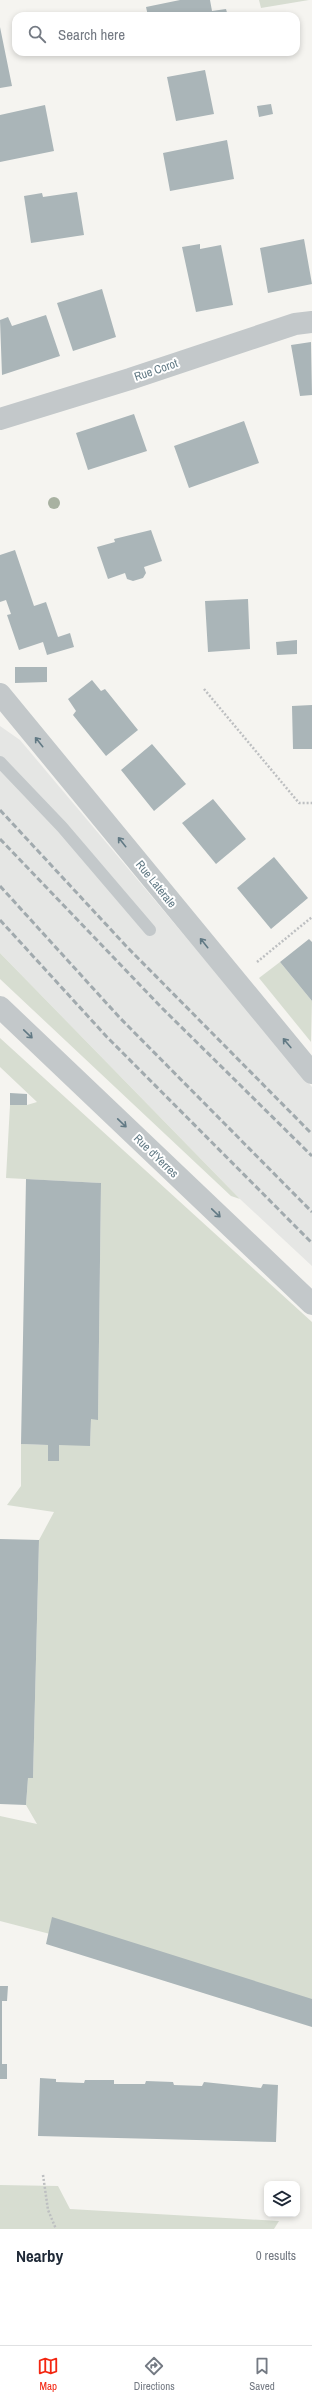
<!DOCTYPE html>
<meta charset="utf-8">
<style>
:root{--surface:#fff;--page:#f2f2f3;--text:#1f2937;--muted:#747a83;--line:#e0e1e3;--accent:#f32611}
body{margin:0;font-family:"Archivo Narrow",sans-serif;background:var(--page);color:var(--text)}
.controls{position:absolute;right:12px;bottom:12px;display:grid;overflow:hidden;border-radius:8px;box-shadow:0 2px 6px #0003}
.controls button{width:36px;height:36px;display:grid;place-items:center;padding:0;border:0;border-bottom:1px solid var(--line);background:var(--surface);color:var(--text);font:20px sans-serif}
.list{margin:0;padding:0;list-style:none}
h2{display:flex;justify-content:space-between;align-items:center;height:52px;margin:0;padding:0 16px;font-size:17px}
h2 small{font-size:13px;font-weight:400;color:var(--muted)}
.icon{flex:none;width:22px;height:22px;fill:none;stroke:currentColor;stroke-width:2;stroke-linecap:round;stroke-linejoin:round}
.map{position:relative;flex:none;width:312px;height:2229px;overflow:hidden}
.search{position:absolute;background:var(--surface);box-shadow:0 2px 6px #0003;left:12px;right:12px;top:12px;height:44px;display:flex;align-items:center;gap:10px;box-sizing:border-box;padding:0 14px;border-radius:12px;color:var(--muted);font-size:15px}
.sheet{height:116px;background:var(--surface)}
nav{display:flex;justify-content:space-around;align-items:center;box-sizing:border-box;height:56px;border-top:1px solid var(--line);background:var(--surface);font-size:11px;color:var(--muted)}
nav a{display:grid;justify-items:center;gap:2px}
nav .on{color:var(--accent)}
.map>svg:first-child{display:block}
.built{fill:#e5e6e4}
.green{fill:#d7ddd1}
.building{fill:#aab5b8}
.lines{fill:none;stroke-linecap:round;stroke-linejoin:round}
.path{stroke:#bdbfc1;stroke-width:2.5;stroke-dasharray:2 2;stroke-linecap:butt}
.service{stroke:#c3c8ca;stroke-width:12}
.minor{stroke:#c3c8ca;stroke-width:22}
.rail{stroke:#a1aaae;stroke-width:3;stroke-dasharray:6 3;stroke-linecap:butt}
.tree{fill:#a8b1a1}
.oneway{stroke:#617984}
.labels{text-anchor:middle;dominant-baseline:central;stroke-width:4;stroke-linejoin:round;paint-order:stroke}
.street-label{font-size:12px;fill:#617984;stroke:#fff}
</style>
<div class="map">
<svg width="312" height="2229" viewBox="0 0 312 2229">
<rect width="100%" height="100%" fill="#f5f4f0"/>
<path class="built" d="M0,726l20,14 292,347v179l-72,-67 -240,-246z"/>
<path class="green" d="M259,0h50l-48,8z
M0,953l240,246 -9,-3 -231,-217z
M280,962l32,39 -1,41 -52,-64z
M0,1038l312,284v680l-312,-81v-105l37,8 -11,-19 2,-27h5l6,-238 15,-28 -47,-7 14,-19v-42l27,1v16h10l1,-16h31l1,-26h7l3,-236 -95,-5 4,-73h17l10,-3 -37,-35z
M0,2185l58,1 12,23 209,12 -5,8h-274z"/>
<path class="building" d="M180,0h30l2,11 14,-2 2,7h-80l-2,-9z
M0,27l12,59 -12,2z
M205,70l9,44 -38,7 -9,-44z
M271,104l2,10 -14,3 -2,-11z
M45,105l9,46 -54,11v-47z
M227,140l7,39 -64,12 -7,-38z
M77,192l7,43 -53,8 -7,-47 18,-3 1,4z
M304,239l8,45 -44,9 -8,-45z
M200,244v5l21,-4 12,60 -37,7 -14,-65z
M102,289l14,48 -43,14 -16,-48z
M46,315l14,41 -58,19 -2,-55 8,-3 4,9z
M311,342l1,53 -12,1 -9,-51z
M134,414l13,37 -59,19 -12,-37z
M244,421l15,42 -70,25 -15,-42z
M151,530l11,31 -18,6 2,6 -3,5 -10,3 -6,-2 -2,-6 -17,6 -11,-32 18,-5 -1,-3z
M15,550l19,56 12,-4 12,35 12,-4 4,14 -27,8 -4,-13 -24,8 -12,-35 4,-1 -5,-14 -6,2v-47z
M248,599l2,50 -42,3 -3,-51z
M297,640v14l-20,1 -1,-13z
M15,667h32v15l-32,1z
M92,680l9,11 4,-2 33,41 -32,26 -33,-41 3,-4 -8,-12z
M312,705v44h-19l-1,-43z
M152,744l34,40 -32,27 -33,-41z
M213,799l33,40 -30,25 -34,-41z
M274,857l34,41 -37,31 -34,-41z
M309,939l3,3v59l-32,-39z
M10,1093l17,1v11h-17z
M26,1179l75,4 -3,237 -7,-1 -1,27 -31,-1v16h-11v-16l-27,-1z
M0,1539l39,1 -6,238h-5l-2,27 -26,-1z
M52,1917l260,82v28l-266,-83z
M0,1986h8l-1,15h-5v63h5v15h-7z
M40,2078l16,1v3l28,1 1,-3h29v4h31l1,-3 27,1 1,3 28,1 2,-4 57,6 2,-4 15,1 -2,57 -238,-6z"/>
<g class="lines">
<path class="path" d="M204,689l95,114h13
M257,962l55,-45
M43,2175l5,35 8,19"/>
<path class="service" d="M0,762l62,65 88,103"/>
<path class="minor" d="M0,419l130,-40 165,-55 17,-2
M0,694l312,379
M0,1007l312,297"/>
<path class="rail" d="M0,810l127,137 185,187
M0,839l162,169 150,148
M0,886l120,132 192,194
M0,920l106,116 206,207"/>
</g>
<circle class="tree" cx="54" cy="503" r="6"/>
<defs><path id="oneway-shaft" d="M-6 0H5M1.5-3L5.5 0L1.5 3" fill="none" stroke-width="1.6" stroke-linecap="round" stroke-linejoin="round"/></defs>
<g class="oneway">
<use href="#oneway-shaft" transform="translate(39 742) rotate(-129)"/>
<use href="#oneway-shaft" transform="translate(122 842) rotate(-129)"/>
<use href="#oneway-shaft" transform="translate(204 943) rotate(-129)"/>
<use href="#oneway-shaft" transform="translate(28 1034) rotate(44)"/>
<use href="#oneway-shaft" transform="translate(287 1043) rotate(-130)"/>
<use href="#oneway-shaft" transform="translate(122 1123) rotate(44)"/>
<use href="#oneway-shaft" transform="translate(216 1213) rotate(44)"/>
</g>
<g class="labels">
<g class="street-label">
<text transform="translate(156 370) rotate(-19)">Rue Corot</text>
<text transform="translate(156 884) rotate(51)">Rue Latérale</text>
<text transform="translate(156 1156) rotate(44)">Rue d'Yerres</text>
</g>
</g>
</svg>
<div class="controls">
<button><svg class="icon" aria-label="layers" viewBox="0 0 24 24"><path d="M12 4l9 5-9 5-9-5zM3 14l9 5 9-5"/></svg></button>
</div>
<div class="search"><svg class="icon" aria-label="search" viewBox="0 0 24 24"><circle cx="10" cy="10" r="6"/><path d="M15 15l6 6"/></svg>Search here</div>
</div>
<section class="sheet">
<h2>Nearby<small>0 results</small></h2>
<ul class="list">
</ul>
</section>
<nav>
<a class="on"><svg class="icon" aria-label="map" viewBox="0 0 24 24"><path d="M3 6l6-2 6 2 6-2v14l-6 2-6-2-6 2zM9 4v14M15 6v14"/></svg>Map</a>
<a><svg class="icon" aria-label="directions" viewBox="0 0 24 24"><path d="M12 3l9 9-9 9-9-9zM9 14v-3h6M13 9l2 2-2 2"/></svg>Directions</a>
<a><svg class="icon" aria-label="saved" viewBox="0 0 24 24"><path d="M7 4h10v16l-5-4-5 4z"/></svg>Saved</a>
</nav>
